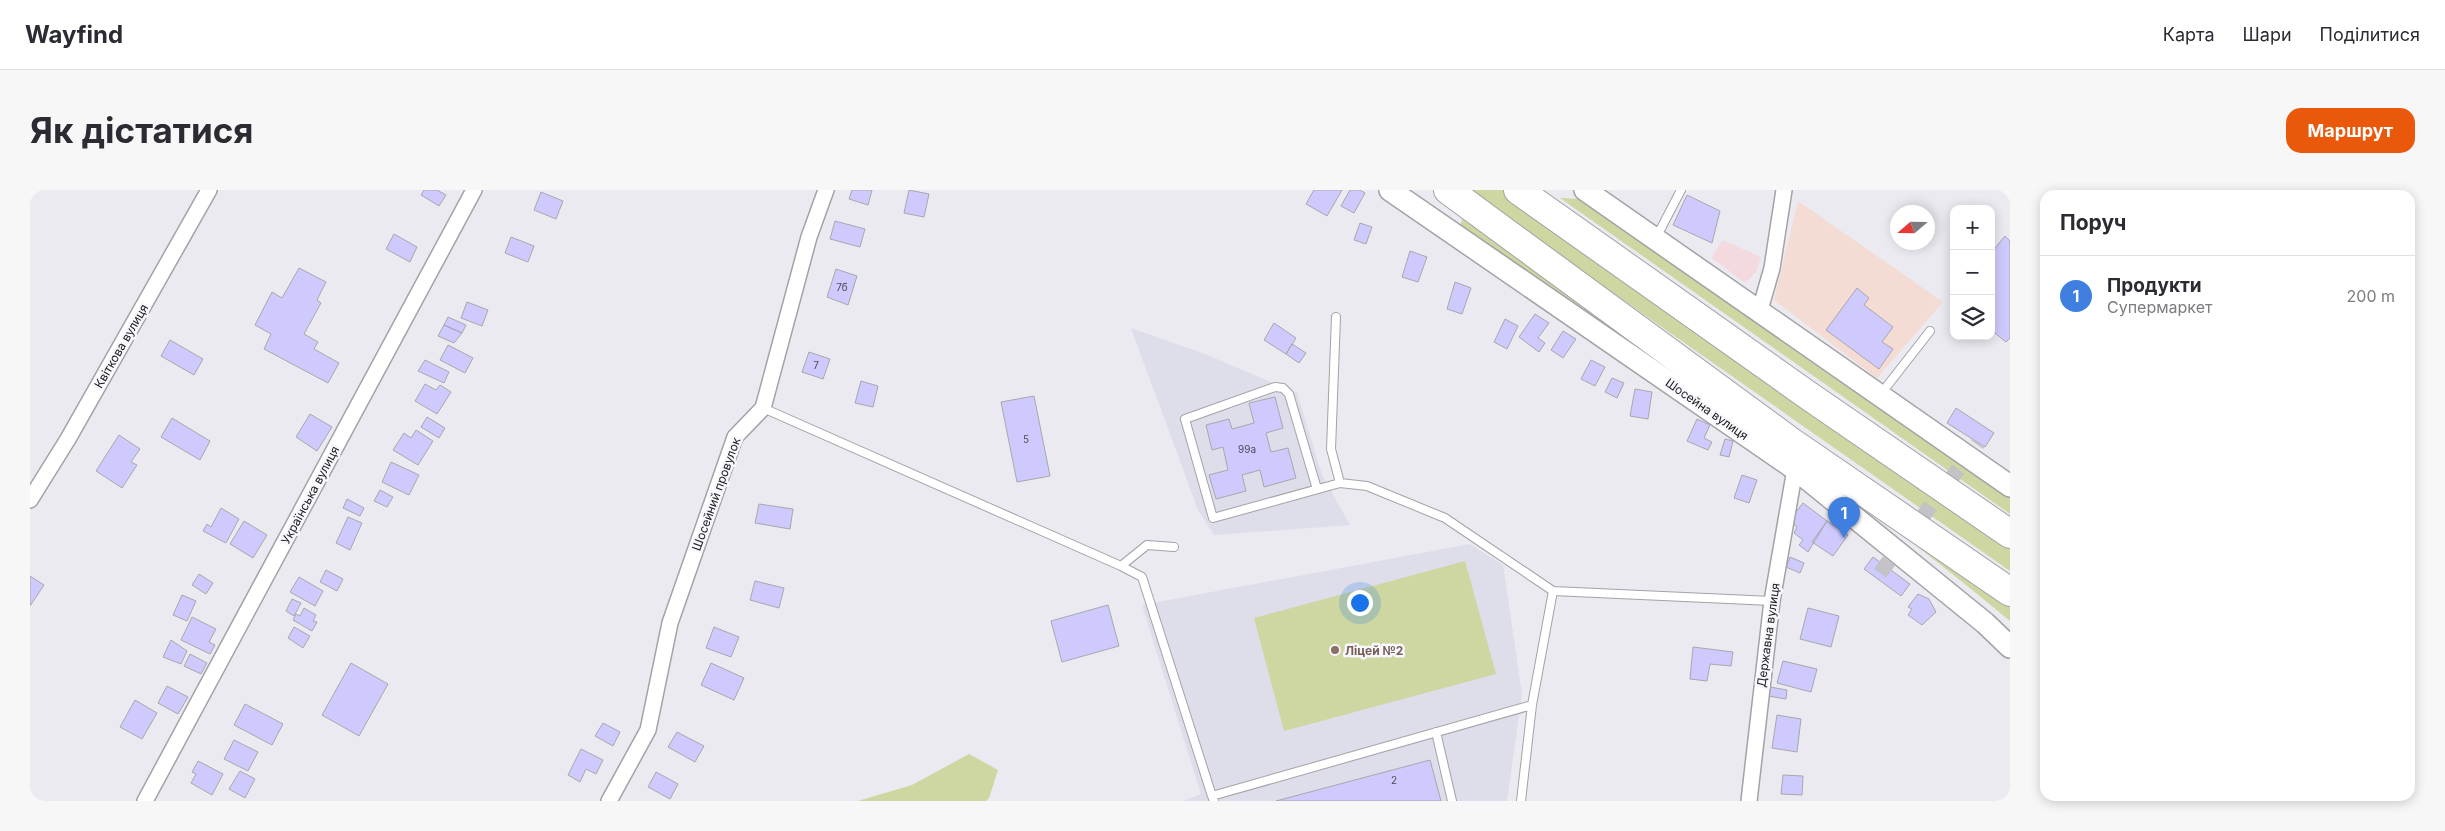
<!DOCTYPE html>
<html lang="uk">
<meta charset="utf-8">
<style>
:root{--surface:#fff;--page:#f7f7f7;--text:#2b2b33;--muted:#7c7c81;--line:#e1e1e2;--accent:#ea580c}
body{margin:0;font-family:Inter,sans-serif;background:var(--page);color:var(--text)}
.controls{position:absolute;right:15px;top:15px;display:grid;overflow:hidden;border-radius:10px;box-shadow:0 2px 12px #0003}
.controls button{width:45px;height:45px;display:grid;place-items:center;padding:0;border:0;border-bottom:1px solid var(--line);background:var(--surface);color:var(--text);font:25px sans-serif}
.compass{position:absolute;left:1860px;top:15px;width:45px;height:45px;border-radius:50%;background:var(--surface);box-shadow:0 2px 12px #0003;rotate:250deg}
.you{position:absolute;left:1329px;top:412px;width:18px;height:18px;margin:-12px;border:4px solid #fff;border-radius:50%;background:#1a73e8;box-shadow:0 0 0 8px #1a73e833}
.badge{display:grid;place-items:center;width:32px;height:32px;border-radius:50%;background:var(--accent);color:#fff;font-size:16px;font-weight:700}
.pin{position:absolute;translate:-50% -41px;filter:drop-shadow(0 1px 2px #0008)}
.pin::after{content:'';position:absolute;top:26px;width:18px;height:15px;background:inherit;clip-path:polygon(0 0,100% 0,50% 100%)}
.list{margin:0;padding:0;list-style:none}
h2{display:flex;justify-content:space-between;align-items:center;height:65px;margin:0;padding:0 20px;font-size:21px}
h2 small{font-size:16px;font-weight:400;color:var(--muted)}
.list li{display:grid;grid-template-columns:32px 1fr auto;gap:15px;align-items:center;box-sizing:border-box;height:80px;padding:0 20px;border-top:1px solid var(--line)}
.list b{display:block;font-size:19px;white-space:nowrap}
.list p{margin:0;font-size:16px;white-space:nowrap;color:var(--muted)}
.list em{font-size:16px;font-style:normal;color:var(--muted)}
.icon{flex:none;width:28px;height:28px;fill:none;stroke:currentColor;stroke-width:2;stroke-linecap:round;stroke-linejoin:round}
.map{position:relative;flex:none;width:1980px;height:611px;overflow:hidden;border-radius:15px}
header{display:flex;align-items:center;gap:30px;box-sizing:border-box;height:70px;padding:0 25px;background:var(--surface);border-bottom:1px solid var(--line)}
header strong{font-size:24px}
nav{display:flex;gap:28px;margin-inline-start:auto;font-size:18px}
.intro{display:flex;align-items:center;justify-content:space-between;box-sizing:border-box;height:120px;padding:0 30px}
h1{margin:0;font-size:35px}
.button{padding:12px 22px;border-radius:15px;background:var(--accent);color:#fff;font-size:18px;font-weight:700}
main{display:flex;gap:30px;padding:0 30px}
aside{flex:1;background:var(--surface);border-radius:15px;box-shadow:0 2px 12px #0003}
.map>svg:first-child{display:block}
.commercial{fill:#f4d9de}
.industrial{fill:#f4dbd3}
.built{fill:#deddea}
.green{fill:#ced6a1}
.building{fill:#cfcafd;stroke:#a7a7ac}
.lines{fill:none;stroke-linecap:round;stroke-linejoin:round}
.street-tunnel{stroke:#c2c2c7;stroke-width:15;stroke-dasharray:15 8;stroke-linecap:butt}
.lane-casing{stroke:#a3a2a7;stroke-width:10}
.street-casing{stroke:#a3a2a7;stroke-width:18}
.secondary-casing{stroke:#a3a2a7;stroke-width:24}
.highway-casing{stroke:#a3a2a7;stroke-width:30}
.lane{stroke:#fff;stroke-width:8}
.street{stroke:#fff;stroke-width:15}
.secondary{stroke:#fff;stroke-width:21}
.highway{stroke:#fff;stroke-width:28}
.education-dot{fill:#8d6e63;stroke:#f8f7fd;stroke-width:2}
.labels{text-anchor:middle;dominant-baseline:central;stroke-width:5;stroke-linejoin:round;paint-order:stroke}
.number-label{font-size:10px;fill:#4c4a59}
.street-label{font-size:12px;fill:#202022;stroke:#f8f7fd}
.education-label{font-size:12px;font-weight:bold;fill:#785e54;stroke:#f8f7fd;text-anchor:start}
</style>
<header>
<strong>Wayfind</strong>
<nav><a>Карта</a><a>Шари</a><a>Поділитися</a></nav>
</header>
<div class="intro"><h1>Як дістатися</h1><a class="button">Маршрут</a></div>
<main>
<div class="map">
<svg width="1980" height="611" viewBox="0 0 1980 611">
<rect width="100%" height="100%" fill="#eaeaf0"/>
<path class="commercial" d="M1692,50l39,17 -5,15 -11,11 -33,-25z"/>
<path class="industrial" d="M1768,11l145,101 -66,76 -103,-78z"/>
<path class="built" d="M1101,138l74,26 92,39 25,82 28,50 -136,10 -16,-25z
M1440,354l33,21 19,129 -15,107h-324l18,-7 -59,-189z"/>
<path class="green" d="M1441,0h32l120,88 387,267v26l-541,-379z
M1530,8l20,1 430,298v17z
M1435,22l545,389v20c-173,-145 -364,-268 -550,-395z
M1435,371l31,113 -212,57 -30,-113z
M939,564l29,16 -9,28 -3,3h-128l54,-16z"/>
<path class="building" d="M394,0h13l9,5 -7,11 -18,-11z
M822,0h20l-4,15 -19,-6z
M879,0l20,4 -5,23 -20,-4z
M1284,0h28l-15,26 -21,-12z
M1320,0h10l5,3 -11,20 -13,-7z
M511,2l22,9 -7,18 -22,-9z
M1657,5l33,16 -8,32 -39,-18z
M805,31l30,8 -5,18 -30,-8z
M1330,33l12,4 -6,17 -12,-4z
M364,44l23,13 -7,15 -24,-13z
M1975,46l5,5v97l-4,4 -15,-12v-77z
M481,47l23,9 -6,16 -23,-9z
M1380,61l17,6 -9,25 -16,-5z
M269,78l27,14 -9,18 4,3 -17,31 14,8 -4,7 25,14 -11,20 -64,-34 7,-15 -16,-9 17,-33 10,6z
M806,79l21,7 -9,29 -21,-8z
M1425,92l16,6 -9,26 -15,-5z
M1827,98l12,10 -5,7 29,22 -11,15 11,7 -14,20 -53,-39z
M437,112l21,8 -6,16 -21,-8z
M1505,124l14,9 -11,15 7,5 -6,9 -20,-15z
M418,127l18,8 -4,8 -18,-8z
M1475,129l13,7 -11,23 -13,-7z
M1244,133l22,15 -10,16 -22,-14z
M414,135l18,8 -8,10 -16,-7z
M1533,141l13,8 -13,19 -12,-8z
M140,150l33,19 -9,16 -33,-19z
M1262,154l14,9 -7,10 -13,-9z
M418,155l25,13 -8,15 -25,-13z
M779,162l21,7 -7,20 -21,-7z
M395,170l24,12 -5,11 -26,-12z
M1561,170l14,7 -10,19 -14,-7z
M1582,188l12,5 -7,15 -12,-6z
M831,191l17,5 -5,21 -18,-4z
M395,194l11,6 4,-5 11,7 -14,22 -22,-13z
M1605,199l17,3 -4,27 -18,-3z
M1004,206l16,80 -33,6 -16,-80z
M1245,207l8,31 -17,5 5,19 17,-4 8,30 -32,9 -4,-17 -18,5 4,16 -30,8 -7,-24 19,-5 -5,-23 -11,3 -6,-25 23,-6 3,10 22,-6 -5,-20z
M1926,218l38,25 -9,14 -38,-24z
M280,224l22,13 -15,24 -21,-14z
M397,227l18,11 -6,10 -18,-11z
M142,228l38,23 -10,19 -39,-23z
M1667,229l13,6 -6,13 8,4 -4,8 -21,-9z
M386,240l17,11 -15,24 -25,-15 11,-17 7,5z
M89,245l21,14 -9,13 6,3 -15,23 -26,-17z
M1695,249l8,2 -4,16 -9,-2z
M361,272l28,13 -10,20 -27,-13z
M1712,285l15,5 -8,23 -15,-5z
M350,300l13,7 -6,10 -13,-6z
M317,309l17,9 -4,8 -17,-8z
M1773,313l24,18 -19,31 -9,-7 4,-5 -9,-7 3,-6 -8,-6z
M729,314l34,5 -3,20 -35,-6z
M191,318l18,11 -13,24 -23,-12 4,-7 4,3z
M318,327l14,6 -12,27 -14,-7z
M214,331l23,14 -14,23 -23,-14z
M1797,331l21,14 -15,21 -21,-14z
M1760,367l14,6 -4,10 -14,-6z
M1843,367l37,27 -9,12 -37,-27z
M296,380l17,9 -6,12 -17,-9z
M169,384l14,9 -7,11 -14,-9z
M0,386l14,9 -14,21z
M269,387l24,14 -8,15 -25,-14z
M725,391l29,7 -5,20 -29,-8z
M1888,404l11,5 7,13 -14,13 -14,-10 4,-6 -4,-2z
M152,405l14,6 -9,20 -14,-6z
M262,409l9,4 -7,13 -8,-5z
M1078,415l11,41 -57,16 -11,-41z
M274,418l12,7 -3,6 4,1 -5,9 -19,-11 3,-6 4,2z
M1778,418l31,8 -8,31 -31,-8z
M162,427l24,12 -7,13 6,3 -5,9 -29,-14z
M264,437l16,9 -7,12 -15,-10z
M684,437l25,10 -8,20 -25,-9z
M141,450l16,11 -6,13 -18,-7z
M1663,457l40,5 -2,14 -21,-2 -3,17 -17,-2z
M160,464l17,9 -6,11 -17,-8z
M1753,471l34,8 -6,23 -34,-9z
M321,473l37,21 -29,52 -37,-21z
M681,473l33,15 -10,22 -33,-15z
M137,496l21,11 -10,17 -20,-11z
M1740,497l17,3 -1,9 -18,-3z
M105,510l22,13 -15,26 -22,-12z
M215,514l38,20 -11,21 -38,-20z
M1747,525l24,4 -4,33 -25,-4z
M573,533l17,9 -7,14 -18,-10z
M647,542l27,14 -9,16 -27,-15z
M204,550l24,12 -10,19 -24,-12z
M551,559l22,11 -7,14 -10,-5 -6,13 -12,-7z
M1400,570l11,41h-165z
M168,571l25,13 -11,21 -21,-12 5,-9 -4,-2z
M210,581l15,8 -10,19 -16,-9z
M626,582l22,12 -8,15 -22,-12z
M1753,585l20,1 -1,19 -21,-1z"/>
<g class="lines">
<path class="street-tunnel" d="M1850,383l98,-130"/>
<defs>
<path id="lane" d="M1626,48l25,-48
M1306,127l-5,132 9,34
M1850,205l50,-64
M733,218l358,158 26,-21 27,2
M1287,299l-28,-95 -6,-6 -8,-1 -90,32 28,99 127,-35 27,3 78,32 108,73 219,10
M1091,376l21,11 70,219
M1406,542l16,69
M1184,611l-2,-5 320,-91
M1491,611l11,-96 21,-114"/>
<path id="street" d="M1730,120l12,-42 12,-78
M0,310l38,-61 141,-249
M115,611l329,-611
M579,611l39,-71 22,-107 65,-186 28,-29 46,-171 17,-47
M1719,611l23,-200 23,-132"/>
<path id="secondary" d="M1360,0l405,279 190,154 25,24
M1555,0l425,296"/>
<path id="highway" d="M1418,0l342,251 220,151
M1488,0l291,206 201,138"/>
</defs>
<use href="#lane" class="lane-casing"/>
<use href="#street" class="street-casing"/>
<use href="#secondary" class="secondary-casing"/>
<use href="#highway" class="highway-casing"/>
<use href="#lane" class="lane"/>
<use href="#street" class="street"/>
<use href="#secondary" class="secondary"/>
<use href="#highway" class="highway"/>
</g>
<circle class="education-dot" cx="1305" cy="460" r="5"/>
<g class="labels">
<g class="number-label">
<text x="812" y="97">7б</text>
<text x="786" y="175">7</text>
<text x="996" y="249">5</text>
<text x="1217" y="259">99а</text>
<text x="1364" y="590">2</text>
</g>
<g class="street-label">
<text transform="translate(91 156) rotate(-60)">Квіткова вулиця</text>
<text transform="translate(1677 219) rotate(35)">Шосейна вулиця</text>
<text transform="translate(686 304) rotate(-70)">Шосейний провулок</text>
<text transform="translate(280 305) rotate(-62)">Українська вулиця</text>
<text transform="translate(1738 445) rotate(-82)">Державна вулиця</text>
</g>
<g class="education-label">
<text x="1315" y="460">Ліцей №2</text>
</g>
</g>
</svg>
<div class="controls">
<button>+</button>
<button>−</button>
<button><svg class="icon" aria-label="layers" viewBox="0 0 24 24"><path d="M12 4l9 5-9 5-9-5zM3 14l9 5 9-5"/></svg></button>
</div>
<svg class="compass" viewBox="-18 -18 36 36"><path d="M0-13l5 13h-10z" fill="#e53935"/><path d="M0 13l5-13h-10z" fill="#7c7c81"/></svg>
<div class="you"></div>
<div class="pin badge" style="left:1814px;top:348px;background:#3f7fe0">1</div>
</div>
<aside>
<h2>Поруч<small></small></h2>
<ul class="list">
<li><span class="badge" style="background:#3f7fe0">1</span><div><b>Продукти</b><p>Супермаркет</p></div><em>200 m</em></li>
</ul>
</aside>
</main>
